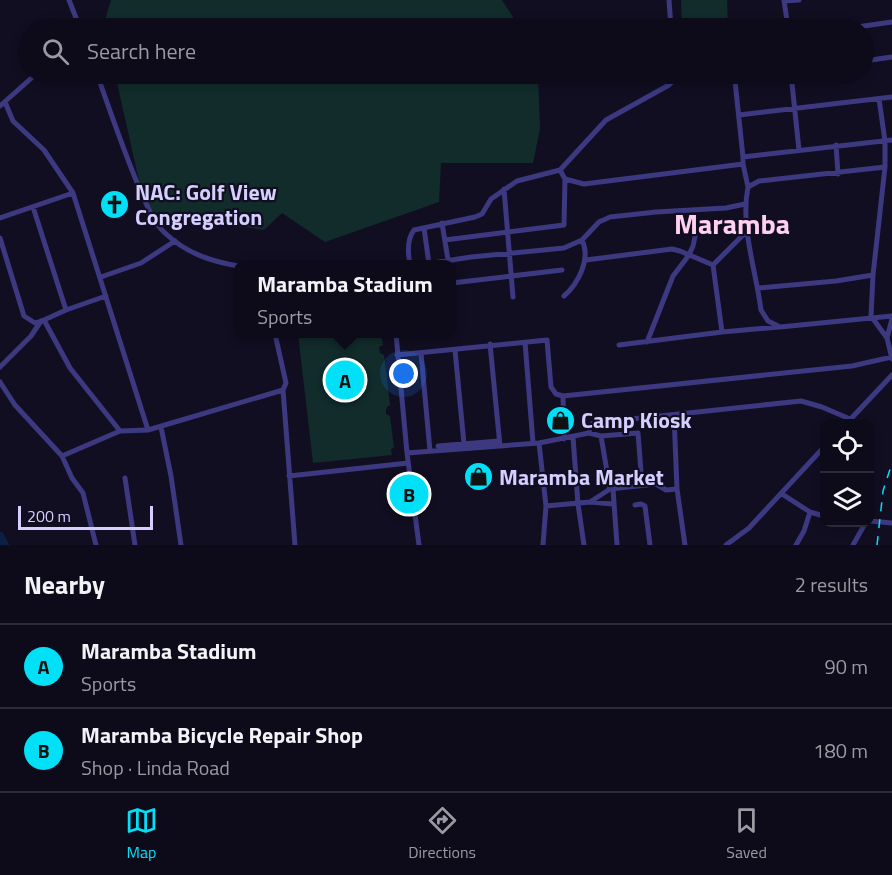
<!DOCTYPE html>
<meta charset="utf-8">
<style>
:root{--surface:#0d0a1a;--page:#161323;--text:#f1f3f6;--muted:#9a9aa2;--line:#2d2b39;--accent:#02e0f8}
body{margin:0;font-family:"Titillium Web",sans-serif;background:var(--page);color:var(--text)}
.controls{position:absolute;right:18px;bottom:18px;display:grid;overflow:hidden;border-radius:12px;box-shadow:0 3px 9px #0003}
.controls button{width:54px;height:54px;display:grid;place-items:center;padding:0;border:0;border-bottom:2px solid var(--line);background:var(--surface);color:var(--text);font:30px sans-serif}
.scale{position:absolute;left:18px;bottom:15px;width:135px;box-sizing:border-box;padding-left:6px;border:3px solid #d5cfff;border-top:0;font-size:16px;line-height:21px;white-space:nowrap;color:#d5cfff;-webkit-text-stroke:4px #110e22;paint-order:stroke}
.you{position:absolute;left:404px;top:374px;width:21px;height:21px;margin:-15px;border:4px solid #fff;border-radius:50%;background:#1a73e8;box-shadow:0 0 0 9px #1a73e833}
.badge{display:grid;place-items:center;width:39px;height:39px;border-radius:50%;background:var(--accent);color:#111;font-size:20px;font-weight:700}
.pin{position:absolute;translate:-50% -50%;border:3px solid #fff;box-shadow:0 2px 6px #0006}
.popup{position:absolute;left:234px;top:260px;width:222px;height:78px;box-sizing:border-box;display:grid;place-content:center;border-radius:12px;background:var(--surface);filter:drop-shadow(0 2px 4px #0005);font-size:20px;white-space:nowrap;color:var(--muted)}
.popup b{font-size:22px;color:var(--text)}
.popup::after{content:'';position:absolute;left:50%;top:100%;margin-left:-12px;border:12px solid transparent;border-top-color:var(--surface)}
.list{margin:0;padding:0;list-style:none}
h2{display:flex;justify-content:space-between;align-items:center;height:78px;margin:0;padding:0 24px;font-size:26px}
h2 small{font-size:20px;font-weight:400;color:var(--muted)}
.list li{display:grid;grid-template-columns:39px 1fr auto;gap:18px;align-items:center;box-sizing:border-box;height:84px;padding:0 24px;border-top:2px solid var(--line)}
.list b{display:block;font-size:22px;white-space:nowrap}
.list p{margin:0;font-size:20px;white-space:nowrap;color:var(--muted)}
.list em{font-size:20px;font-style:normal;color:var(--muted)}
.icon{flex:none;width:33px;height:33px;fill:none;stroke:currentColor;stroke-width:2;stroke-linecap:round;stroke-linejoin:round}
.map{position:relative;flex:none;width:892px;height:545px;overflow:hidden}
.search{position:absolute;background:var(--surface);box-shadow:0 3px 9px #0003;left:18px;right:18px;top:18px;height:66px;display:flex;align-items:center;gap:15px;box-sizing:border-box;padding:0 21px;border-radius:33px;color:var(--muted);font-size:22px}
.sheet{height:246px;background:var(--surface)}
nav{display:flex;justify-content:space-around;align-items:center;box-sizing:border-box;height:84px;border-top:2px solid var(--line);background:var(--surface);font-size:16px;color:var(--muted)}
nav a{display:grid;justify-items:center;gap:3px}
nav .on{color:var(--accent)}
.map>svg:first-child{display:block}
.green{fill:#112c2b}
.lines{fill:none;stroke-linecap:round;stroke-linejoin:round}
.river{stroke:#0c2043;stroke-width:8}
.street{stroke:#3c3981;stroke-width:5}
.rail{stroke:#02e0f8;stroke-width:1.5;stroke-dasharray:9 8;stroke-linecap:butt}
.labels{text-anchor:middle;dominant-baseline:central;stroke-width:4.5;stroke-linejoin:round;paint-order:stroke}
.poi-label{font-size:22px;font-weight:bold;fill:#d5cfff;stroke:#110e22;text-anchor:start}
.district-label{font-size:28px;font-weight:bold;fill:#ffd1ee;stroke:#110e22}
</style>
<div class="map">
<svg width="892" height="545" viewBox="0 0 892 545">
<rect width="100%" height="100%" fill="#110e22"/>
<path class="green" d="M111,0h391l18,28h-415l-1,-5z
M681,0h46l1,25 -46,3z
M115,74h423l2,55 -7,34h-92l-2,39 -114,40 -43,-29 -18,17 -111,-17 -11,-19z
M298,334h83l2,11 -4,2 1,6 4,2 6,50 -4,3v6l4,2 4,32 -3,1 1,6 -79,8z"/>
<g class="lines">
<path class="river" d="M0,536l5,9"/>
<path class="street" d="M69,0l11,28
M669,0l2,28
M784,0l4,28
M784,1l15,-1
M850,28l42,-6
M864,61l28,-4
M97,74c13,37 26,75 41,111 8,17 13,35 27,48 21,20 45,28 73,33
M791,74l8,76
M879,99l6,42v26l-12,108 -2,41 16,22 5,21
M5,102l8,19 31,29 29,43
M0,106l36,-32
M739,115l153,-18
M836,145l2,29
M743,157l-8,-76 3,-4 8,-3
M743,164l5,23
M885,167l-126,14 -11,6c-8,40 8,83 13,123l7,11 12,6 112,-11
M565,179l19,5 159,-20v-7l149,-17
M504,189l9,108
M33,207l33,103
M0,218l73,-25 75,237 135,-40
M442,223l6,37
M424,228l5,36
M0,238l24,78 11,7 9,-3 22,-10 40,-14
M445,240l119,-15 1,-46 -5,-9
M582,240l17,-18 11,-5 46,-5 70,-4 19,-4
M586,260l86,-11 8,2 33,14 9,67
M410,264c-2,-10 -3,-25 4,-34l61,-13 7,-3 9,-15 26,-18 43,-11 46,-50 63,-35 4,-4v-7
M426,264l45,-7 93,-9 18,-8c9,18 -3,43 -18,56
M713,265l34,-34
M101,277l40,-14 34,-22
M452,283l110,-13
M758,288l78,-7 37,-6
M44,320l26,48 50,63
M275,334l11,49 -3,7 12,155
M396,334l11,119 12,92
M887,338l5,-19
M525,342l8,101
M647,342l26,-66 16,-21 4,-9 3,-14 -4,-22
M490,344l10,102
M619,345l103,-13 57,-5
M455,350l9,94
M421,353l9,98
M397,355l150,-15 4,47 5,7 7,2 289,-30 40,-9
M0,367l31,-31 10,-15
M0,382l15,23 47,51 10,22 11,15 13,52
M563,396l1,43
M674,415l3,74 8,56
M846,424l46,-49
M161,427l10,49 10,69
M601,436l9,53
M573,437l5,67 6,41
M539,443l7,63 -3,39
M438,446l61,-5
M407,453l132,-10 50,-10
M62,456l58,-25 28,-1
M289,476l119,-13
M125,478l10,67
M642,485l-4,-52 -37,3 -12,-3 1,-7 3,-3 208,-22 21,6 28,12
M613,489l4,56
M782,494l28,18 14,4
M590,502l20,-13 18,-2 28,-3 10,6 11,-1
M635,505l6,-1 4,2 5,39
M546,506l44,-4 23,2
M870,521l22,2
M726,545l23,-17 75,-81
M796,545l8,-14 6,-19
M853,545l13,-23"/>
<path class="rail" d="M877,545l6,-54 9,-28"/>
</g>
<defs>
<symbol id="church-disc" viewBox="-11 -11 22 22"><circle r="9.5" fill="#02e0f8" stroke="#110e22"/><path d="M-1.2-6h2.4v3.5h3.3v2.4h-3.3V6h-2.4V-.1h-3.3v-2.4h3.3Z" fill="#111"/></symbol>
<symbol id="shop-disc" viewBox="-11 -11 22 22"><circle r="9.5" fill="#02e0f8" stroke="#110e22"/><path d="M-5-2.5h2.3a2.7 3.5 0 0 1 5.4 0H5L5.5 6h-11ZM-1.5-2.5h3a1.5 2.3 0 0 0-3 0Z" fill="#111"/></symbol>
</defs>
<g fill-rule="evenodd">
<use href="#church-disc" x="98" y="188" width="33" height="33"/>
<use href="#shop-disc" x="544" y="404" width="33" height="33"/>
<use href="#shop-disc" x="462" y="460" width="33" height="33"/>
</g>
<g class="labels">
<g class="poi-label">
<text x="135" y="192">NAC: Golf View<tspan x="135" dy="25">Congregation</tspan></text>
<text x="581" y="420">Camp Kiosk</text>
<text x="499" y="477">Maramba Market</text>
</g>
<g class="district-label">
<text x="732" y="223">Maramba</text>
</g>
</g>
</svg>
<div class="controls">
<button><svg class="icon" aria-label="locate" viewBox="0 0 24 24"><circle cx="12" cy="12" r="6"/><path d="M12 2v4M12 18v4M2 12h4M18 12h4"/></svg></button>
<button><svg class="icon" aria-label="layers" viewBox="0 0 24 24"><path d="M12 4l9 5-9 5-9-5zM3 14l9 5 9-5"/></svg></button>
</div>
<div class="scale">200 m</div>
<div class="you"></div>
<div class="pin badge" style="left:345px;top:380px">A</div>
<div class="popup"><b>Maramba Stadium</b>Sports</div>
<div class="pin badge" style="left:409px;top:494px">B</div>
<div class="search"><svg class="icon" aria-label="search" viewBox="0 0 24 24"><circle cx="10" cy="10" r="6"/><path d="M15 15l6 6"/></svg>Search here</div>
</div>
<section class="sheet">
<h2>Nearby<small>2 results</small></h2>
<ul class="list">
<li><span class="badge">A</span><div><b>Maramba Stadium</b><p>Sports</p></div><em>90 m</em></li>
<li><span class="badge">B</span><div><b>Maramba Bicycle Repair Shop</b><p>Shop · Linda Road</p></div><em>180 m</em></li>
</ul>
</section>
<nav>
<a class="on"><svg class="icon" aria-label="map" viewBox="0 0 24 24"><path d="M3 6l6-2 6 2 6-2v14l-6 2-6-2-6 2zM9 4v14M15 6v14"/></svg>Map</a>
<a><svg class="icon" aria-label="directions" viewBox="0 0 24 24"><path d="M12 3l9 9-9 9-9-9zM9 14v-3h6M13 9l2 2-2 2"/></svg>Directions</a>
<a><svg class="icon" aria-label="saved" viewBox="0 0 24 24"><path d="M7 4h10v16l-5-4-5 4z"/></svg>Saved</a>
</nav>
